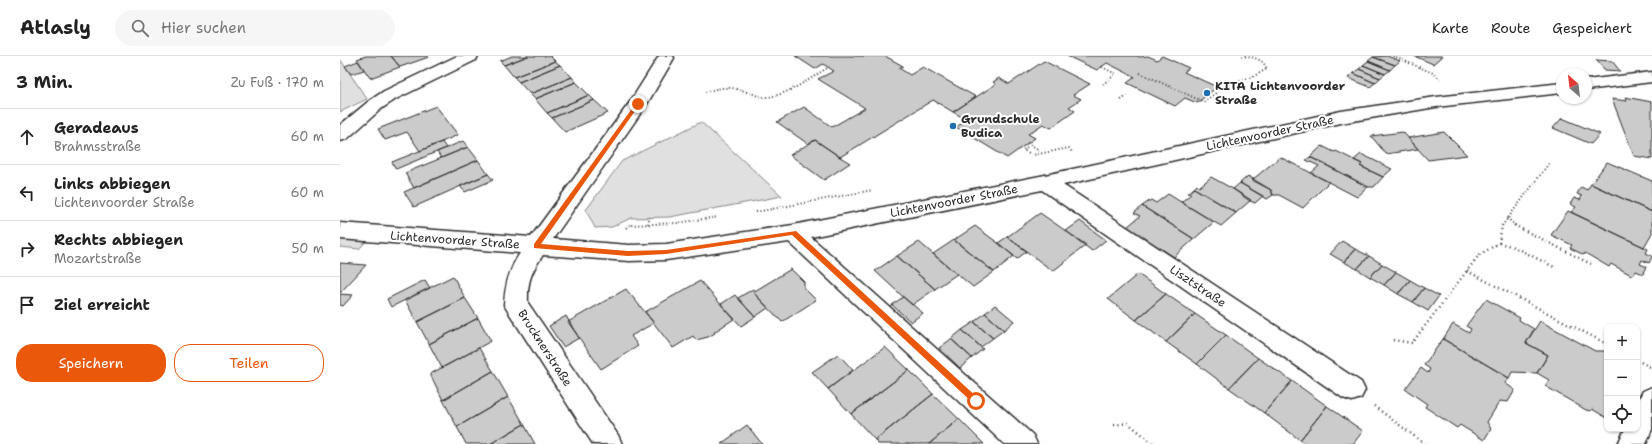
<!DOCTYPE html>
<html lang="de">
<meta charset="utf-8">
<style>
:root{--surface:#fff;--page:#f6f6f6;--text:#222;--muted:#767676;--line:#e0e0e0;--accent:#ea580c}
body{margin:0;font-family:"Shantell Sans",sans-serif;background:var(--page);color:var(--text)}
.controls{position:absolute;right:12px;bottom:12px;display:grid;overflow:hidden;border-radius:8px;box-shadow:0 1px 3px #0004}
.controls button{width:36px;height:36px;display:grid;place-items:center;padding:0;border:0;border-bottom:1px solid var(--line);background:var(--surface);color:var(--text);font:20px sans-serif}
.compass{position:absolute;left:1216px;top:12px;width:36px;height:36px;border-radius:50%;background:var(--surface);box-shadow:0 1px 3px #0004;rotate:332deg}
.stop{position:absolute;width:12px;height:12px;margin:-9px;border:3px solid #ea580c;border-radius:50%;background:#fff}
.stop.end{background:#ea580c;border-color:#fff;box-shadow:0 1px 4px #0008}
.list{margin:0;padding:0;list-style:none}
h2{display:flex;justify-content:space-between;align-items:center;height:52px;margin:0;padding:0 16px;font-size:17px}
h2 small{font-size:13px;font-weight:400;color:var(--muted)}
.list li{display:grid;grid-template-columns:26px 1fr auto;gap:12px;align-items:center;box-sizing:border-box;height:56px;padding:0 16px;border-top:1px solid var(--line)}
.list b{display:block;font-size:15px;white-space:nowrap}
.list p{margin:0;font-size:13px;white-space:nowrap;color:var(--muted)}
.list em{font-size:13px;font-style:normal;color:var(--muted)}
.actions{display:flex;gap:8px;padding:12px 16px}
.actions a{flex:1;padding:9px 0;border:1px solid var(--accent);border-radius:16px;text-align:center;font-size:14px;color:var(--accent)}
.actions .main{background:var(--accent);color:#fff}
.icon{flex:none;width:22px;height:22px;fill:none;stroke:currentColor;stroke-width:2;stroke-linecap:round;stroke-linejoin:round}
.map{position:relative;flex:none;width:1312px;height:388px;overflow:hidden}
header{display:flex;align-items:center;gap:24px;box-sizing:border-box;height:56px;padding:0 20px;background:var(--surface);border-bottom:1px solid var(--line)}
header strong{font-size:19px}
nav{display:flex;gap:22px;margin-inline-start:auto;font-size:14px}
.search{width:280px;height:36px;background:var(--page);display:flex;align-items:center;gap:10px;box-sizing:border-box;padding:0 14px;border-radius:22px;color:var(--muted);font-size:15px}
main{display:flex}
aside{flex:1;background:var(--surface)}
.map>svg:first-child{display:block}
.green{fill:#e0e0e0;stroke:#868686}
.building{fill:#cbcbcb;stroke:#2b2b2b}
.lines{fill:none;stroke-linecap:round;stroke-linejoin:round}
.street-casing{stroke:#2b2b2b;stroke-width:3}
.path-far1{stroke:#2b2b2b;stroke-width:2;stroke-dasharray:1 2.5;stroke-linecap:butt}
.path{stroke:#2b2b2b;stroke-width:2.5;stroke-dasharray:1 3.5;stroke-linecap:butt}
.street{fill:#fff;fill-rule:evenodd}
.route{fill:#ea580c}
.poi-dot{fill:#1f6fb2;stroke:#fff;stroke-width:1.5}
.labels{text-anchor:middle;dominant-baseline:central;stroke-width:4;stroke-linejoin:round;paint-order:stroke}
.poi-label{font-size:12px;font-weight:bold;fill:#2b2b2b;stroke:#fff;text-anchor:start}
.street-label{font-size:12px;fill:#2b2b2b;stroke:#fff}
</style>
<header>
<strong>Atlasly</strong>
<div class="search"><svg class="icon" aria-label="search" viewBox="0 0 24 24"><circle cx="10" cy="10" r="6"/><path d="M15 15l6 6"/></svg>Hier suchen</div>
<nav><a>Karte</a><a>Route</a><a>Gespeichert</a></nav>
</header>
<main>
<aside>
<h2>3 Min.<small>Zu Fuß · 170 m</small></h2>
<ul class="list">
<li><svg class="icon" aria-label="ahead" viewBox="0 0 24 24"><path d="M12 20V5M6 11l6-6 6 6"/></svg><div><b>Geradeaus</b><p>Brahmsstraße</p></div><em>60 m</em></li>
<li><svg class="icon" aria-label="left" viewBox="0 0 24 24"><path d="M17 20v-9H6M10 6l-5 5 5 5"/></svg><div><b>Links abbiegen</b><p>Lichtenvoorder Straße</p></div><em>60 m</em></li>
<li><svg class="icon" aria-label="right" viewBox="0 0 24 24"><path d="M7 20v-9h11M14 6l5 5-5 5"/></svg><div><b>Rechts abbiegen</b><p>Mozartstraße</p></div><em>50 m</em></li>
<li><svg class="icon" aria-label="arrive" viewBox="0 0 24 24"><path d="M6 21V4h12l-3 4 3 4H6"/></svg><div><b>Ziel erreicht</b></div></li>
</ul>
<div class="actions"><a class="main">Speichern</a><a>Teilen</a></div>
</aside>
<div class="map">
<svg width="1312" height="388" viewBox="0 0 1312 388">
<rect width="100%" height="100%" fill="#fff"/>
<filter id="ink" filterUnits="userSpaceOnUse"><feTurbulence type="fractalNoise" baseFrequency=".025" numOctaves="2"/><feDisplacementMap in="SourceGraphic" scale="8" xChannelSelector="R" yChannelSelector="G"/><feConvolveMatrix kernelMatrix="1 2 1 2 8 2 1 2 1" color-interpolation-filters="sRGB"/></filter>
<g filter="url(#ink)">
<path class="green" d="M0,3l27,40 -27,13z
M361,66l81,74 -112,21 -39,1 -19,9 -17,1 -9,-18 36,-49z
M0,179l29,3 -10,11 -19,-2z"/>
<path class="building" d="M26,0h25l9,11 -30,11 -13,-19z
M51,0h37l1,1 -29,10z
M172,0h16l-24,9 -4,-4z
M188,0h22l5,5 -41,16 -10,-12z
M455,0h90l18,10 -4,2 11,7 13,-8 53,30 -23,15 -20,-12 -93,57 -25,-17 -7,4 -31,-22 27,-15 28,20 33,-19 -47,-29 16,-8 -11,-7 -8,5z
M727,0h70l3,1 8,-1 9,4 5,-4 27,12 -5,4 33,15 -20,16 -12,-5 -10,8 -48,-23 8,-6 -28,-14 -10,7z
M1047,0l13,5 -5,4 -22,-8z
M1074,0h28l-9,8z
M1033,1l22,8 -5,5 -22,-9z
M1256,4l16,1 8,10 -15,-1z
M18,5l6,9 -13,4 -6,-8z
M215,5l5,4 -41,17 -5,-5z
M704,5l46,23 -17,11 8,4 -12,8 6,4 -24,17 -8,-4 -15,10 7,4 -28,20 -51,-31 11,-7 -14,-8 43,-28 -3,-2 6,-4 10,6z
M1028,5l22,9 -5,4 -22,-9z
M220,9l12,12 -42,17 -11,-12z
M1023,9l22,9 -5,4 -21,-9z
M1019,13l21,9 -5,5 -22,-10z
M1013,17l22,10 -5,4 -22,-9z
M232,21l4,5 -41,17 -5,-5z
M236,26l13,13 -42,18 -12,-14z
M249,39l5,5 -42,18 -5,-5z
M1285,41l27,5v57l-18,-3 -22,-57 15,2z
M254,44l14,13 -43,19 -13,-14z
M96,50l22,29 -38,16 -13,-19 -22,8 -7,-11z
M1222,62l38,16 -9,10 -38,-16z
M1063,76l15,17 -32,5 -15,-18z
M1104,76l23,23 -39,5 -20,-22z
M475,84l25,17 10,6 -26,17 -34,-25z
M123,85l5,6 -27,11 -4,-6z
M102,86l4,6 -50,21 -4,-7z
M982,90l12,6 2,-1 26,13 -2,2 23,11 -9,10h-6l-58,-30z
M128,91l10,13 -64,28 -9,-15z
M1021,98l31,15 -9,8 -23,-11 2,-2 -8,-4z
M940,101l49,25 -26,26 -24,-13h-6l-2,-5 -19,-10z
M970,101l30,15 28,15 -11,10 -46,-24 8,-7 -13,-6z
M138,104l10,14 -74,33 -10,-15z
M1267,106l45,19v31l-61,-28z
M148,118l5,6 -28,12 -5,-6z
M908,120l23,14 2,5 -6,4 -27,-16z
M871,121l22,12 18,11 -15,13 -42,-25 3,-3 2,2z
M900,127l23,13 -8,7 -5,-2 -17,-12z
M1251,128l61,28v21l-8,14 -73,-35 5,-5 -6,-3 4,-6 6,2 2,-4 -5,-2 4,-7 6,3z
M854,132l42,25 -15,13 -7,-4 -33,-20 10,-8 -3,-1z
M828,138l13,8 33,20 -20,17 -52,-33 9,-6 5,3z
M802,150l52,33 -20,18 -47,-30 13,-11 -6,-3z
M1228,155l80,38 -2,4 6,3v1l-3,6 -7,-3 -2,4 7,3 -4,7 -7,-3 -3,5 -22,-12 -2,3 -24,-14 -1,2 -14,-7 2,-3 -21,-10z
M700,157l46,32 -33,26 -46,-34z
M740,165l26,19 -14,11 -26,-20z
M635,170l23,17 16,13 -20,16 -40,-32z
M667,181l20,14 -10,8 -19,-16z
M614,184l40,32 -21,15 -40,-33z
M1002,185l13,8 -11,13 -14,-8z
M579,186l14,12 24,20 -22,15 -38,-33z
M1015,193l14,7 -12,13 -13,-7z
M557,200l38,33 -23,16 -37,-34z
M1029,200l13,8 -12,13 -13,-8z
M0,207l26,2 -26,28z
M1042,208l14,8 -12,13 -14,-8z
M451,213l13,13v6l12,12 -34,22 -29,-30z
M1056,216l14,8 -12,14 -14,-9z
M798,218l28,20 -30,26 -28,-21z
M113,220l12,22 -48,24 -12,-22z
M85,224l5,8 -39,19 -4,-8z
M1070,224l14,8 -11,14 -15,-8z
M360,225l34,38 -20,13 1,1 -7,4 -12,3 -3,-4 -20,12 -28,-36z
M1084,232l15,8 -11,15 -15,-9z
M286,233l28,34 -23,13 7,10 -37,23 -33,-47z
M413,233l2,2 -2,1 15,16 -13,9 -17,-19z
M0,238l13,1 -10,11 -3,-1z
M826,238l29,20 -29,28 -30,-22z
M395,239l20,22 -14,9 -20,-22z
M563,241l20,16 -12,9 -19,-17z
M125,242l13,20 -49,26 -12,-22z
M1146,243l34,19 -1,2 15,9 -8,14 22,12 -11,18 -25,-1 -3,6 -66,-39 10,-15 16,9 2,-4 -5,-3z
M655,249l19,16 -10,9 -19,-17z
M645,257l19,17 -11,8 -19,-16z
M855,258l31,21 -29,29 -31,-22z
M226,260l13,22 -16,9 -14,-21z
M138,262l13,23 -49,27 -13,-24z
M1200,265l55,30h10l2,3v64l-15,-9 -1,2 -5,-1 -41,-24 4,-6 -12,-7 11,-18 -22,-12z
M634,266l19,16 -12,9 -19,-17z
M622,274l21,19 -11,9 -21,-19z
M886,279l32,23 -29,30 -32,-24z
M611,283l21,19 -12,10 -21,-20z
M1103,283l66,39 -4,5 10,7 -7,12 -8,-1 -13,21 4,7 -7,11 -24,-15 -3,3 -32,-21 2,-3 -22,-15 16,-21 7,5 2,-4 -6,-4z
M545,291l24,23 -58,44 -23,-25z
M139,292l14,23 -50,29 -13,-26z
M498,298l15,16 -25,19 -16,-17z
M918,302l34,23 -28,32 -35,-25z
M569,314l24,24 -58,46 -24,-26z
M153,315l15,26 -51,30 -14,-27z
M952,325l35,25 -27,34 -36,-27z
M593,338l26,25 -30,25h-51l-3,-4z
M168,341l16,27 -34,20h-24l-9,-17z
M987,350l36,25 -10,13h-48l-5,-4z
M619,363l25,25h-55z
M184,368l11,20h-45z
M407,369l15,19h-41z"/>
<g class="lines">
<defs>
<path id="street" d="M117,0h21l-2,4 -80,39 -15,10 -34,30 -7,2v-16l29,-24 15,-10z
M319,0h14l1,2 -27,46 -94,135 76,6 37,-1 127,-19 252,-50 296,-64 95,-14 126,-14v10l-126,14 -95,16 -278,62 298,197 4,8 -4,8 -9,3 -9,-3 -301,-208 -231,47 222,198 4,9h-33l-215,-202 -123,18 -37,1 -86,-6c-12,17 -16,27 -15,48l90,132 4,9h-29l-89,-139c1,-20 5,-36 16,-52l-180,-14v-16l191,14 99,-135z
M1312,16v10l-66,8v-10z
M1312,331v42l-6,15h-28l7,-15h12v-26l6,-12z"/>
</defs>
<use href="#street" class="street-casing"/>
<path class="path-far1" d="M1053,0l40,17 7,6
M762,11l14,7 -13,10
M800,17l64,29 21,-16 29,-10 13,-7c-4,-11 -15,-12 -25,-13
M365,36c15,-5 27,-6 42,0 5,1 10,4 15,5 21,2 50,-20 67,-30
M781,44l6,-4
M687,87l11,6 3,4
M687,91l-4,3 10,5 36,-7 3,4
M416,156l117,-22
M1167,162l9,8
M308,168l2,-7
M288,170l2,-1 47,-2 41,-6
M1162,170l48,-64"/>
<path class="path" d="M1174,169l77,39
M286,172l4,-3
M1159,187l15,4 40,20
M1127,215l140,73
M1053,284l19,3 67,-88 20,-12 3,-18
M1297,304l15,8
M1034,350l51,38
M774,369l14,-2 26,21"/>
<use href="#street" class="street"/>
</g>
</g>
<path class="route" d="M296,47l4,1 -99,140 87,7 38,-1 130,-19 183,168v5h-5l-182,-169 -126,19 -38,2 -94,-8v-4z"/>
<g class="poi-dot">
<circle cx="867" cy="37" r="4"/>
<circle cx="613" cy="70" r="4"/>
</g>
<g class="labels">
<g class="poi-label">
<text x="875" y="30">KITA Lichtenvoorder<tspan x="875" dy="14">Straße</tspan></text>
<text x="621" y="63">Grundschule<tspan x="621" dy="14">Budica</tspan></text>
</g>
<g class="street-label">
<text transform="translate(930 77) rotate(-12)">Lichtenvoorder Straße</text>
<text transform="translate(614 145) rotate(-11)">Lichtenvoorder Straße</text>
<text transform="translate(115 184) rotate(4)">Lichtenvoorder Straße</text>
<text transform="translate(858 230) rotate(34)">Lisztstraße</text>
<text transform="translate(205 292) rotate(57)">Brucknerstraße</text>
</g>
</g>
</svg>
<div class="controls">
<button>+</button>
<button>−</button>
<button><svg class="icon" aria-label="locate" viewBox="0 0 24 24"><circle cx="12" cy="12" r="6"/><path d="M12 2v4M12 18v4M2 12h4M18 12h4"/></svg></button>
</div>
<svg class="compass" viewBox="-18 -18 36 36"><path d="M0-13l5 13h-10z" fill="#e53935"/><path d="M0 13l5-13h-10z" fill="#767676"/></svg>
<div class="stop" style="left:636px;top:345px"></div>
<div class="stop end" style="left:298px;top:48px"></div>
</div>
</main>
